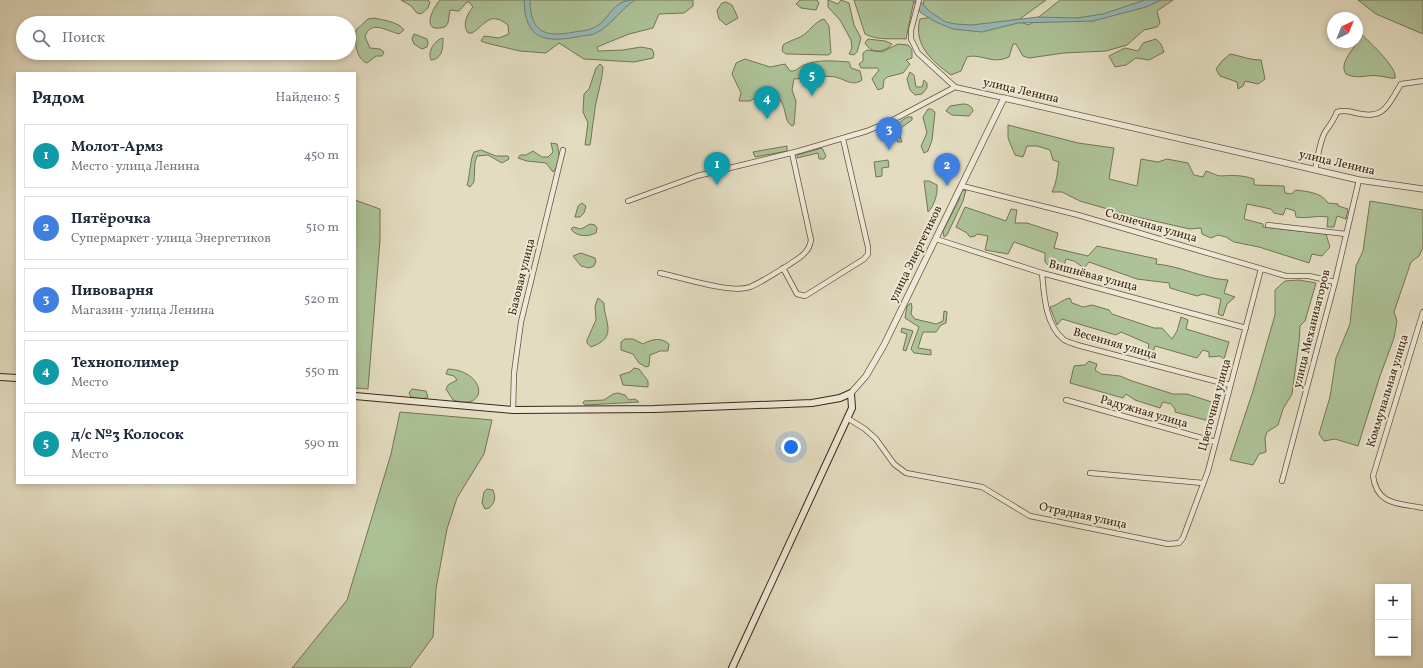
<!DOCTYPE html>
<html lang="ru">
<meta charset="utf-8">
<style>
:root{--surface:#fff;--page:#f6f6f7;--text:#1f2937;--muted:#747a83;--line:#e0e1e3;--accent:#ea580c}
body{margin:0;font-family:Vollkorn,serif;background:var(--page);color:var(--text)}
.controls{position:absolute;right:12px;bottom:12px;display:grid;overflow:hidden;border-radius:0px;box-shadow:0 2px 6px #0003}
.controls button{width:36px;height:36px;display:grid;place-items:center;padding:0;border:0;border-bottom:1px solid var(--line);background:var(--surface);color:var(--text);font:20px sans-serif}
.compass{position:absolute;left:1327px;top:12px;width:36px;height:36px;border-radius:50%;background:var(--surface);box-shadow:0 2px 6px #0003;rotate:43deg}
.you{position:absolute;left:791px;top:447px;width:14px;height:14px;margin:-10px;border:3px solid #fff;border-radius:50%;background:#1a73e8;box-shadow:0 0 0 6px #1a73e833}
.badge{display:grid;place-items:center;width:26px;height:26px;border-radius:50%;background:var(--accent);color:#fff;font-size:13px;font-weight:700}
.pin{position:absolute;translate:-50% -33px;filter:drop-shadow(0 1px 2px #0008)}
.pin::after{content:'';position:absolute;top:21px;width:14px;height:12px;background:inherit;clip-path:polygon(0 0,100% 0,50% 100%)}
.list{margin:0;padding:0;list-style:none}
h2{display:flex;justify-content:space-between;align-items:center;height:52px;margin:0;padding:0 16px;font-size:17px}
h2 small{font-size:13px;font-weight:400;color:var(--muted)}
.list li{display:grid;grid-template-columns:26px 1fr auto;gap:12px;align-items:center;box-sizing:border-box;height:64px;margin:0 8px 8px;padding:0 8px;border:1px solid var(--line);border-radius:0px}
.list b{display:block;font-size:15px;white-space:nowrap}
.list p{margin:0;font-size:13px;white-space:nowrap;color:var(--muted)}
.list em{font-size:13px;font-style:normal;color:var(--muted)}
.icon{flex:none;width:22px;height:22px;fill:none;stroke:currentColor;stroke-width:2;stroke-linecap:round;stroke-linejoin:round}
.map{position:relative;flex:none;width:1423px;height:668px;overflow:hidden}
.search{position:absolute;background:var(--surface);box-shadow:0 2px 6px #0003;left:16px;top:16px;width:340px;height:44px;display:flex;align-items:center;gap:10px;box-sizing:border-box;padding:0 14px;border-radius:22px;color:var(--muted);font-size:15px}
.panel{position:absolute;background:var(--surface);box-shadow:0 2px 6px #0003;left:16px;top:72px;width:340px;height:412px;border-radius:0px}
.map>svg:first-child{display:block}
.green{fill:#adc298;stroke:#757452}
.water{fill:#96bab9;stroke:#727f74}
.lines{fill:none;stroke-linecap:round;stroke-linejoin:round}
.minor-casing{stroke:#66543a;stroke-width:6}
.tertiary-casing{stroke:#66543a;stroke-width:7}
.secondary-casing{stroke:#3d270d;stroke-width:8}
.minor{stroke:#ede8d7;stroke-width:4.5}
.tertiary{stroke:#ede8d7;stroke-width:5.5}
.secondary{stroke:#ede8d7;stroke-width:6}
.labels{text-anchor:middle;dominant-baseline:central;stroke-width:4;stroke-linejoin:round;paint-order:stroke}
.street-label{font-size:12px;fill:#3d270d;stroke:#ede8d7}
</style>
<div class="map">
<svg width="1423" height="668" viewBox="0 0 1423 668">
<rect width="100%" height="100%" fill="#e3dcc1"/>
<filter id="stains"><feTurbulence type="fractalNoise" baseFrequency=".005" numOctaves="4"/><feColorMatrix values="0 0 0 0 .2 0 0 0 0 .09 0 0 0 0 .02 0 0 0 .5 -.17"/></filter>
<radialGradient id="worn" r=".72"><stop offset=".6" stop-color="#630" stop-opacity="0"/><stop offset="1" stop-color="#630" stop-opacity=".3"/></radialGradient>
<path class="green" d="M401,0h27l2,2 -2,6 -7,6 -4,-1 -6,-7z
M440,0h253v6l-9,7 -25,1 -6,14 -24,6 -32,13 1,4 25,-1 18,-3 11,2 2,5 -1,4 -19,4 -50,-3 -25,-16 -13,10 -26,-2 -34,-8 -5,-2 3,-5 15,2 10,-4 -1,-9c-18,-14 -21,-2 -36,8h-4c-6,-8 -1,-19 5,-26l-4,-5h-2l-8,9 -9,-1 -2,13 -3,4c-25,7 -13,-18 -5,-27z
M800,0h17l2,3 -3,7 -15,-2 -5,-4z
M828,0l10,4 3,-4 8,3 5,22 7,13 -4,14 -3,3 -5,-1 3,-6 -1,-8 -11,-20 -12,-13z
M854,0h60l-8,39c-13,-1 -27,2 -41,-5z
M924,0h122l-25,18v4l8,3 31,-25h113l-16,11 3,12 -3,4 -13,3 -17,15 -21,6 -42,2 -35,5 -6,-2 -7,-12h-3l-4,13c-17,8 -28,-4 -42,0l-6,14 -10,4c-19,-14 -38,-30 -31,-56l12,-2 -9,-11z
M1358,0h65v34l-47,-20z
M726,2l6,3 6,13 -12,7 -7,-6 -2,-9 5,-7z
M374,18c9,2 25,4 30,12l-5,4c-12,-3 -29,-15 -34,3l5,11 10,1 4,3 -2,4h-6l-9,7c-12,-5 -12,-22 -11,-33l12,-11z
M824,19l5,7 2,27 -3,2 -38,-1h-4l-4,-3 1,-6c7,-5 16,-6 23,-12 6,-5 10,-12 18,-14z
M1357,30c8,8 41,37 38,48 -6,1 -10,-2 -16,-2 -12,-2 -21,4 -33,-2 -8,-11 9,-26 14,-36l-3,-4z
M414,34l13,5 1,4 -1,4 -5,2 -8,-5 -2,-5z
M443,38c0,9 0,21 -12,22 -4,-9 4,-20 12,-22z
M868,39l17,2 7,3c-7,9 -21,10 -27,-1z
M1156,39l5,5 3,8 -15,8 -13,-2 -10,7 -11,2 -6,-11 16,-8 13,3 5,-8z
M898,44l10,1 4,5v8l-6,2 4,4 -7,9 -16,4 -3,3 -1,8 -5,2 -6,-11 7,-9 -2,-2h-16l-2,-4 4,-3v-8l4,-3 15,2z
M1230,54c11,2 20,6 31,6l4,19 -7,5 -13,-3 -2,5 -5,3 -1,-7 -17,-6 -4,-7 6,-8z
M745,59l25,8 15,-3 5,7c6,1 9,-4 14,-6 14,-6 30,-4 45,-3l2,6 9,3 2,9c-10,7 -17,-1 -27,-3 -13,-2 -28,1 -41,2l-2,11 4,11 -2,24 -2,1c-10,-6 -3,-22 -18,-32l-11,-1 -13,8h-11l2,-8 -9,-19 4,-11z
M600,64l3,3c-1,17 -8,33 -9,50 -2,9 -2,18 -4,28h-5l3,-22 -5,-11 1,-18 5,-5 7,-21z
M910,72l4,3 2,12h6l2,-7 3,3v5l-5,6 -7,1 -5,-5 -3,-11z
M963,104c5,0 9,2 10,7l-4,5 -17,-1 -6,-4 4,-5z
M928,109h3l4,3 -3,28 -4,11 -4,2 -3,-7 6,-13 -4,-16z
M908,117h4v3l-14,10 4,12h-4c-10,-10 -1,-20 10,-25z
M1008,125l70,18 36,5 -5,31 28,7 4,-27 17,3 9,-3 21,4 6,12 9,2 3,-6c4,1 11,5 15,5 12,-1 21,-1 33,3v6l30,1 1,7 6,1 5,-4c12,2 25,2 32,13l10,1v2l10,3 -2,10 -9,-3 -3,11h-7l1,-10c-12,-2 -20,2 -32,0l-1,-6 -9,-3 -3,7 -9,-2 -3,-4 -24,-5 -3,15 19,5v3l63,7 4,13 -8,9 -10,-2 -3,9 -50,-16 -25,-5 -8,-5 -8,-2 -7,3 -9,-4 -1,-6 -11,1 -62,-14 -48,-14 -18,-9h-10c5,-10 5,-19 7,-30l-6,-2 -3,-10 -13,-4h-10l-4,11 -8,-2 -7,-17z
M551,143l6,1c3,10 3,20 -4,28l-7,-9 -19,-2 -9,-3 2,-3h6l7,-4 9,6h6l5,-5z
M787,146v5l-32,6 -2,-5z
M822,148l4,8 -2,3h-5l-1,-6 -21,5v-3z
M481,150l15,6h12l1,3 -7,4 -14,-8 -11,1 -2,6 -1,20 -4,5 -3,-2c3,-9 3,-26 7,-33z
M888,160l1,7 -7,1v8l-6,1 -2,-15z
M924,181h5l8,4c1,9 -3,21 -9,27z
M966,190l-3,11 -16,34 -3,2 -1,-6 16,-31 2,-9z
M355,200l25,9v31l-12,149 -13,-1z
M1370,201l53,9v37l-4,9 -8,6 -17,50 3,9 -3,17 -14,38 -22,70 -23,-7 -11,2 -5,-7 11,-37 6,-39 14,-34 6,-58 7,-15z
M582,203l4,3 -2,7 -4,4h-5l3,-11z
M965,207l41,14 5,-12 6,1 -2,13h12l31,10 -4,15 34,8 9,-10 60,13 -1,5c25,2 48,15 72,16l-4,13 11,4 -8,7 -4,12 -5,-2 3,-15 -18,-5 -6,2 -27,-8 -1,-5 -32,-4 -48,-17 -5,6 -10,-7 -8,-2 -3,10 -13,-2 -5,-5v-9l-31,-11 -6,12 -23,-4 3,-14 -11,-2 -2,2 -5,1 -3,-4 -11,-6z
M590,224l5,1 2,3 -1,5c-8,4 -20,4 -25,-4l2,-2 8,2z
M581,253l14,5 1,3 -2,5 -5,2 -8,-2 -8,-10z
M1299,280l17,3 -11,38 -5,5 -1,16 -7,52 -9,15 -5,16 -11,7 -2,6 1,14 -7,2 -6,11 -23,-5 23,-69 22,-76v-25l10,-9z
M598,298l6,5c0,19 15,34 -13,44l-4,-4v-3l9,-20 -1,-14z
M1070,298l2,5 11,4 9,-2 17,5 3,4 42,14h8l10,11 5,-8 4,-14 7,3 -2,9 43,13 -5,17 -4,-3 -11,1v-5l-6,-2 -6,8 -42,-12 -3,9h-5l2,-11 -28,-12 -5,3 -54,-16 -5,6 -7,-18c8,-2 11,-7 20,-9z
M911,303l1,4 -1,7 4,5 21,5 7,-3 1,-10 3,1 -1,11 -5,2 -5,7h-13l-5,16 13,2v5l-17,-2 -3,-4 8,-22 -14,-9 2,-12z
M902,328l11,3 -7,20 -3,-1 4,-16 -6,-2z
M625,339h8l10,5c9,-5 18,-7 26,0l-1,7h-8l-10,4 -1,11 -3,1 -7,-4 -6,-9 -12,-4v-8z
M1089,361l8,3 -2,6 6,4 19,2 12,5 41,13h14l28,9 2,7 -4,12 -38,-10v-3l-4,-5 -8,-2 -3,6 -25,-8 -9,-6 -3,4 -53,-15 4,-17 11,-1z
M634,368l5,1 9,12v6l-25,-2 -3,-10 10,-3z
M448,369c39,2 41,43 5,31l-7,-11 2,-4 9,-5 -3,-4 -8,-2z
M412,389l14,2 2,6 -5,2 -12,-2 -2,-4z
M618,393l7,2 4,5 6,-1 4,3 -54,3 -2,-2 1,-2 20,-1 9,-6z
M400,412l92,8 -8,34 -27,44 -10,31 -11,60 -3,48 -23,31h-118l55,-68 44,-146z
M487,489l6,1c3,8 2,13 -4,18l-4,1 -3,-6 2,-11z"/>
<path class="water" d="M524,0h6c0,32 15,38 44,32 6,-1 13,-1 19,-4 18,-8 17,-28 42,-28 -14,9 -23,24 -37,32 -6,4 -14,3 -21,5 -33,6 -52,2 -53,-37z
M913,0h6l10,11 17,11 10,2 16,1 66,-8 39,1 26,-4 42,-14h16l-15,7 -53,14 -75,2 -36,9 -29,-3 -17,-7 -15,-9z"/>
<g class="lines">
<defs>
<path id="minor" d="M919,0l-8,30v9l7,14 37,34 49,11
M1315,170c3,-12 4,-27 10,-38 5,-7 9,-12 12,-20 7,-2 12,-1 19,1 29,7 32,-8 45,-29l22,-3
M962,186l116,29 208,61h23l26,6
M628,201l69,-25 102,-25 68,-20 24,-10 64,-34
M1268,225l78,9
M936,239l106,34 204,55
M783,268l14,26 8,2 59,-37 4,-5v-7l-25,-108
M660,273c20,4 71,21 90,14 12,-5 25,-14 37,-21 10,-7 22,-12 24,-26l-19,-87
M1042,273c2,21 3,51 21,66 3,3 10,4 14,6l153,40
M1423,312l-50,164c4,30 26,27 50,32
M1066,400l150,42
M513,410l1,-37 7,-51 42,-172
M847,418l18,11 11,10 18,25 12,9 76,14 48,29 138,28 11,-1 4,-5 25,-67 53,-202
M1090,473l113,10
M1282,481l53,-199 24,-102"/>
<path id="tertiary" d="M851,393l15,-17 18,-31 120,-247 355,82 64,9"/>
<path id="secondary" d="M0,377l17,1
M355,396l158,14 141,-1 158,-6 28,-5 11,-5 1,15 -120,260"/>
</defs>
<use href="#minor" class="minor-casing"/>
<use href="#tertiary" class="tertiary-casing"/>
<use href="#secondary" class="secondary-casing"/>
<use href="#minor" class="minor"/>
<use href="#tertiary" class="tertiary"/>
<use href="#secondary" class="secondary"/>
</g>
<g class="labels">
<g class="street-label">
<text transform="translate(1021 91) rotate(13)">улица Ленина</text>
<text transform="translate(1337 163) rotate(13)">улица Ленина</text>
<text transform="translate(1151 226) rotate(16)">Солнечная улица</text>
<text transform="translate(916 254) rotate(-64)">улица Энергетиков</text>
<text transform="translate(1093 276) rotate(15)">Вишнёвая улица</text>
<text transform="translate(522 277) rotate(-76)">Базовая улица</text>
<text transform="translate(1312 329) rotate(-76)">улица Механизаторов</text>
<text transform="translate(1115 344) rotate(16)">Весенняя улица</text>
<text transform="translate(1388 391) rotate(-73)">Коммунальная улица</text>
<text transform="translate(1215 405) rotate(-75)">Цветочная улица</text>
<text transform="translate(1144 412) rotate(16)">Радужная улица</text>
<text transform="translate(1083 516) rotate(12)">Отрадная улица</text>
</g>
</g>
<rect width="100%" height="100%" filter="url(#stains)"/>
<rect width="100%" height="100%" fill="url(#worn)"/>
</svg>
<div class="controls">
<button>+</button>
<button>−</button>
</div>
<svg class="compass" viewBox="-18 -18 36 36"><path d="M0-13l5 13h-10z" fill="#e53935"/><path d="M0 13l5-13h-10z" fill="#747a83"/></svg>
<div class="you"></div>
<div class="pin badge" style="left:717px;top:185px;background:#0f9aa8">1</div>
<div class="pin badge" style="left:947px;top:186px;background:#3f7fe0">2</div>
<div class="pin badge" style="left:889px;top:150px;background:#3f7fe0">3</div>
<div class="pin badge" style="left:767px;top:119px;background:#0f9aa8">4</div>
<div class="pin badge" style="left:812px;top:96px;background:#0f9aa8">5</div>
<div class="search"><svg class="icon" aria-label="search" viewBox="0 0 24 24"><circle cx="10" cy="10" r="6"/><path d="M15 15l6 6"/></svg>Поиск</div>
<section class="panel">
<h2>Рядом<small>Найдено: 5</small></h2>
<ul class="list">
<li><span class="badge" style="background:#0f9aa8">1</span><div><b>Молот-Армз</b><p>Место · улица Ленина</p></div><em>450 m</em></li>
<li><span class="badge" style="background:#3f7fe0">2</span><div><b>Пятёрочка</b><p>Супермаркет · улица Энергетиков</p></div><em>510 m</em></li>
<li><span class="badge" style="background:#3f7fe0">3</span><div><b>Пивоварня</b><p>Магазин · улица Ленина</p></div><em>520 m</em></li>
<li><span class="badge" style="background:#0f9aa8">4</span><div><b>Технополимер</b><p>Место</p></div><em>550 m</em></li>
<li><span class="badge" style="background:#0f9aa8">5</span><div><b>д/с №3 Колосок</b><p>Место</p></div><em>590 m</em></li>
</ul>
</section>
</div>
